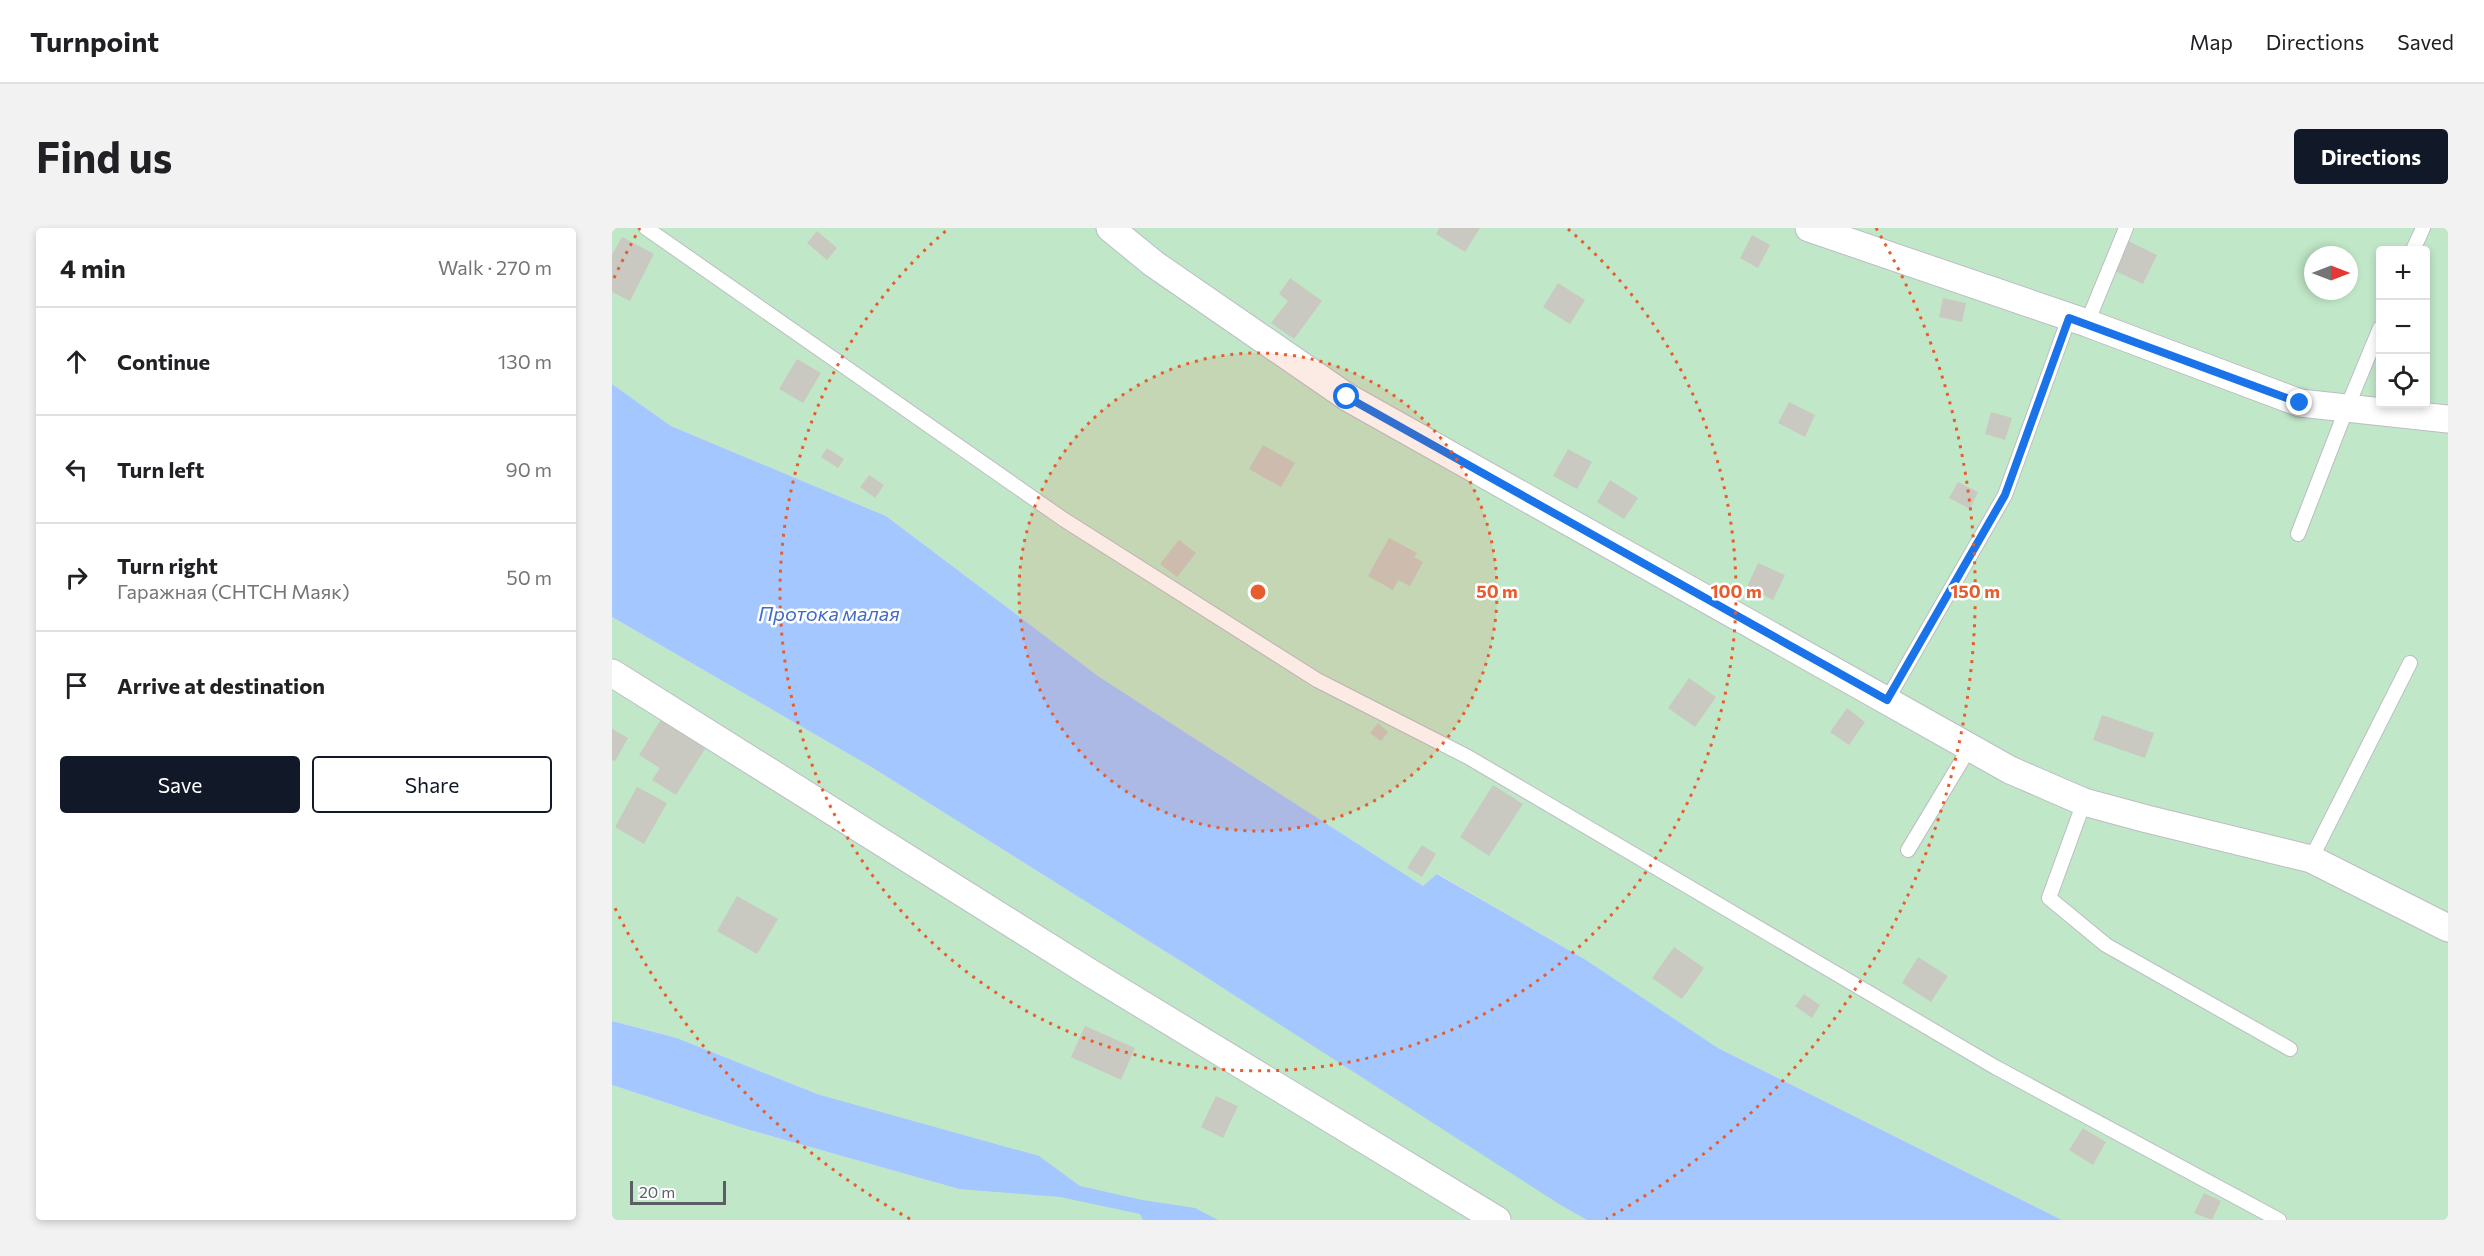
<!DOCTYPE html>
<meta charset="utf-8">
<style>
:root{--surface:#fff;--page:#f2f2f2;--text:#202124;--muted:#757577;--line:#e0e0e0;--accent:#111827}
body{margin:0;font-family:Commissioner,sans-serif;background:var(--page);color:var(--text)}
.controls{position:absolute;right:18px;top:18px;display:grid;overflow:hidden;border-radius:6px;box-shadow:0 3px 9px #0003}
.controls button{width:54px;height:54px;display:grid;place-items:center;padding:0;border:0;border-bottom:2px solid var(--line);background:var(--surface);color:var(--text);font:30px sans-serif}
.compass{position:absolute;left:1692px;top:18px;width:54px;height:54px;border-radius:50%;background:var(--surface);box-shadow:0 3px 9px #0003;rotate:90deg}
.scale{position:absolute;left:18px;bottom:15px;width:96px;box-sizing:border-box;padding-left:6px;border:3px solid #5c5e65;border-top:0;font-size:16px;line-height:21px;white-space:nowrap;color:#5c5e65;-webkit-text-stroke:4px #fff;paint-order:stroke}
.stop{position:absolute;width:18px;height:18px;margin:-14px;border:4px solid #1a73e8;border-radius:50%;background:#fff}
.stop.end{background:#1a73e8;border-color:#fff;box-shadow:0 2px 6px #0008}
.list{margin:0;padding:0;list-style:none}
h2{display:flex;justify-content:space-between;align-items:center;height:78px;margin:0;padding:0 24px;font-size:26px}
h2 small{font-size:20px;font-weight:400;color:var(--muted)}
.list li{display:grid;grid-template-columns:39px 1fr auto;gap:18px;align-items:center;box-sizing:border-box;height:108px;padding:0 24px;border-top:2px solid var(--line)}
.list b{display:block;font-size:22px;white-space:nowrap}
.list p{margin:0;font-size:20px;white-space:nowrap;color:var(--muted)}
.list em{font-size:20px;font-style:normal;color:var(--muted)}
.actions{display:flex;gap:12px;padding:18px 24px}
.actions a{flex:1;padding:14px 0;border:2px solid var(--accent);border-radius:6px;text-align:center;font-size:21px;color:var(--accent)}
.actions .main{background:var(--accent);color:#fff}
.icon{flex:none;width:33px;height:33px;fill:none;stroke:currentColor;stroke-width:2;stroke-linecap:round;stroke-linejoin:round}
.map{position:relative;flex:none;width:1836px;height:992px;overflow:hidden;border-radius:6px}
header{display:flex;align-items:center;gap:36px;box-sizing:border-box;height:84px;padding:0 30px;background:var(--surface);border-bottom:2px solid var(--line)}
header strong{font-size:28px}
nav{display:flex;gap:33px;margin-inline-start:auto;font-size:21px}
.intro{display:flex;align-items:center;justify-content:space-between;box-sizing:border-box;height:144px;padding:0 36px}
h1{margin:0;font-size:42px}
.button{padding:15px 27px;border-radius:6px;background:var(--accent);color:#fff;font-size:21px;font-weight:700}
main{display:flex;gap:36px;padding:0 36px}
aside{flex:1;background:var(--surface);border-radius:6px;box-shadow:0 3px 9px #0003}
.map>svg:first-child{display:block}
.green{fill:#c0e7c7;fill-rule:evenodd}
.water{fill:#a4c7ff}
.building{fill:#cac9c1}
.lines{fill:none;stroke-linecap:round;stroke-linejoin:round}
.lane-casing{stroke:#bcbdc3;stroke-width:16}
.street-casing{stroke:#bcbdc3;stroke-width:29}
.lane{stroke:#fff;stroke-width:14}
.street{stroke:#fff;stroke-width:27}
.route{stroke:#1a73e8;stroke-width:8}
.ring{fill:none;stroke:#e85d2d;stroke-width:3;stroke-dasharray:3 6}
.labels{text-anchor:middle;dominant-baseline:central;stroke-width:5;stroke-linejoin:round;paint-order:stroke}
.water-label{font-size:20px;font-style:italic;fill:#426bc7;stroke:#fff}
.centre{fill:#e85d2d;stroke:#fff;stroke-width:3}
.ring-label{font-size:18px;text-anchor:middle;font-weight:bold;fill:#e85d2d;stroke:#fff;stroke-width:5;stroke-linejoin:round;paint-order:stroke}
</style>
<header>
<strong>Turnpoint</strong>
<nav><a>Map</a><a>Directions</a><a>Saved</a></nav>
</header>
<div class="intro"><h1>Find us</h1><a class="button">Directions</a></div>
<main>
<aside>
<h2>4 min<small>Walk · 270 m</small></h2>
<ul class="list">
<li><svg class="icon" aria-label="ahead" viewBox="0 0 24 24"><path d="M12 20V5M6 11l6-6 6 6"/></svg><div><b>Continue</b></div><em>130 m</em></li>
<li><svg class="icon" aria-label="left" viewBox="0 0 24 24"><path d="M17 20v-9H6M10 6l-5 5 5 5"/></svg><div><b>Turn left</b></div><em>90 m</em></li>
<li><svg class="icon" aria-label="right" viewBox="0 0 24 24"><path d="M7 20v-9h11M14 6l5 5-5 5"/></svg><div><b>Turn right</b><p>Гаражная (СНТСН Маяк)</p></div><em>50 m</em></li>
<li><svg class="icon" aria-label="arrive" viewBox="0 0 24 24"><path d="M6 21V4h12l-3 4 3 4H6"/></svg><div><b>Arrive at destination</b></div></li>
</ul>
<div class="actions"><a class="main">Save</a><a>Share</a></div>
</aside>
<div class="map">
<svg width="1836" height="992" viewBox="0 0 1836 992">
<rect width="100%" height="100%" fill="#efefe4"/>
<path class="green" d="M0,0h1836v992h-386l-344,-172 -132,-88 -148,-86 -15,12 -325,-210 -212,-160 -215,-90 -59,-42zM1768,22h46v154h-46zM1701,27h36v36h-36z
M0,389l261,151 325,204 389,248h-975v-135l134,44 213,60 -139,-94 -143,-57 -65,-17z"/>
<path class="water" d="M0,156l59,42 215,90 212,160 325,210 14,-12 149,86 132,88 344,172h-475l-28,-16 -361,-232 -325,-204 -261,-151z
M0,793l65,17 143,57 219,61 41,30 62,14 53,8 23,12h-75l-3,-6 -80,-17 -101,-8 -213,-60 -134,-44z"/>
<path class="building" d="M827,0h41l-15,24 -29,-18z
M205,3l20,17 -10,12 -20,-17z
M1140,7l18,10 -12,23 -18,-10z
M10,9l32,17 -24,47 -18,-9v-37z
M1516,13l29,14 -14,29 -30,-14z
M678,50l32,23 -28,38 -23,-16 17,-22 -9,-7z
M946,55l27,17 -15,24 -27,-17z
M1331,70l23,5 -4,19 -23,-5z
M185,131l24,14 -18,30 -24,-14z
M1177,174l26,13 -10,22 -27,-14z
M1379,184l21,6 -7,22 -20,-6z
M651,217l32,18 -14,24 -32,-18z
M215,220l17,11 -6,9 -17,-11z
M956,221l24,13 -15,27 -24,-13z
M257,247l15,10 -9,13 -15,-11z
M998,252l28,18 -14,21 -27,-17z
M1346,254l20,10 -8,17 -21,-11z
M777,310l28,15 -3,4 9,5 -13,24 -12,-6 -5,10 -25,-14z
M567,312l17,13 -19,24 -17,-13z
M1146,335l27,12 -12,25 -26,-13z
M1077,450l27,19 -21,30 -27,-19z
M1235,480l18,14 -16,23 -19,-13z
M53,485l45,28 -34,54 -24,-15 8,-12 -21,-13z
M1490,487l52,18 -9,25 -52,-18z
M766,495l10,9 -7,9 -11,-8z
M0,501l16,9 -13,23 -3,-1z
M881,557l30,19 -34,52 -29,-19z
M25,559l30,16 -23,41 -29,-17z
M810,617l14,9 -14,23 -15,-9z
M125,668l41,23 -21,35 -40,-23z
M1062,719l30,21 -22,31 -30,-21z
M1306,729l30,19 -17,26 -29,-19z
M1192,766l16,11 -8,13 -17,-12z
M473,798l50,22 -14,32 -50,-23z
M604,868l22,10 -15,32 -22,-11z
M1471,900l23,14 -13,23 -24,-15z
M1592,965l17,8 -9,19 -18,-7z"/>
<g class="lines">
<defs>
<path id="lane" d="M34,0l417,291 254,161 151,77 527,310 284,153
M1801,22l10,-22
M1475,95l39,-95
M1686,306l48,-124 34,-82
M1275,472l118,-205 64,-177
M1472,574l-35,96 57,47 184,104
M1296,622l62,-103
M1699,631l99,-196"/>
<path id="street" d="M498,0l44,36 193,133 663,373 74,32 63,17 164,40 137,69
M1197,0l278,95 213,80 148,16
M0,445l480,301 405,246"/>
</defs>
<use href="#lane" class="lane-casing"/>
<use href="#street" class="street-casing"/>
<use href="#lane" class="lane"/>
<use href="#street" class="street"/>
</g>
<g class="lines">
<path class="route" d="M735,169l540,303 118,-205 64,-177 231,85"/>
</g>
<circle cx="646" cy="364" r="239" fill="#e85d2d" fill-opacity=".12"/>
<g class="ring">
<circle cx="646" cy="364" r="239"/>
<path d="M956 1A478 478 0 1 1 336 1"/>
<path d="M298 991A717 717 0 0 1 2 678M2 50A717 717 0 0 1 28 0M1264 0A717 717 0 0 1 994 991"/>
</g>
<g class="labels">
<g class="water-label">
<text x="217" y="385">Протока малая</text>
</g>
</g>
<circle cx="646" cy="364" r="9" class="centre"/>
<g class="ring-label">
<text x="885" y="370">50 m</text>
<text x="1124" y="370">100 m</text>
<text x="1363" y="370">150 m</text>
</g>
</svg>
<div class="controls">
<button>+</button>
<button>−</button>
<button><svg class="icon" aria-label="locate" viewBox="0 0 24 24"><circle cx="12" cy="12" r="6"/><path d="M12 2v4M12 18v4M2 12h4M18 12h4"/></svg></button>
</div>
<svg class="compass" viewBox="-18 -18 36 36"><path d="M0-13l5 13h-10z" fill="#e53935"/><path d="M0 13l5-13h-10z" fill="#757577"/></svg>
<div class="scale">20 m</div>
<div class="stop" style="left:735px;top:169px"></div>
<div class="stop end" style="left:1688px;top:175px"></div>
</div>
</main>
